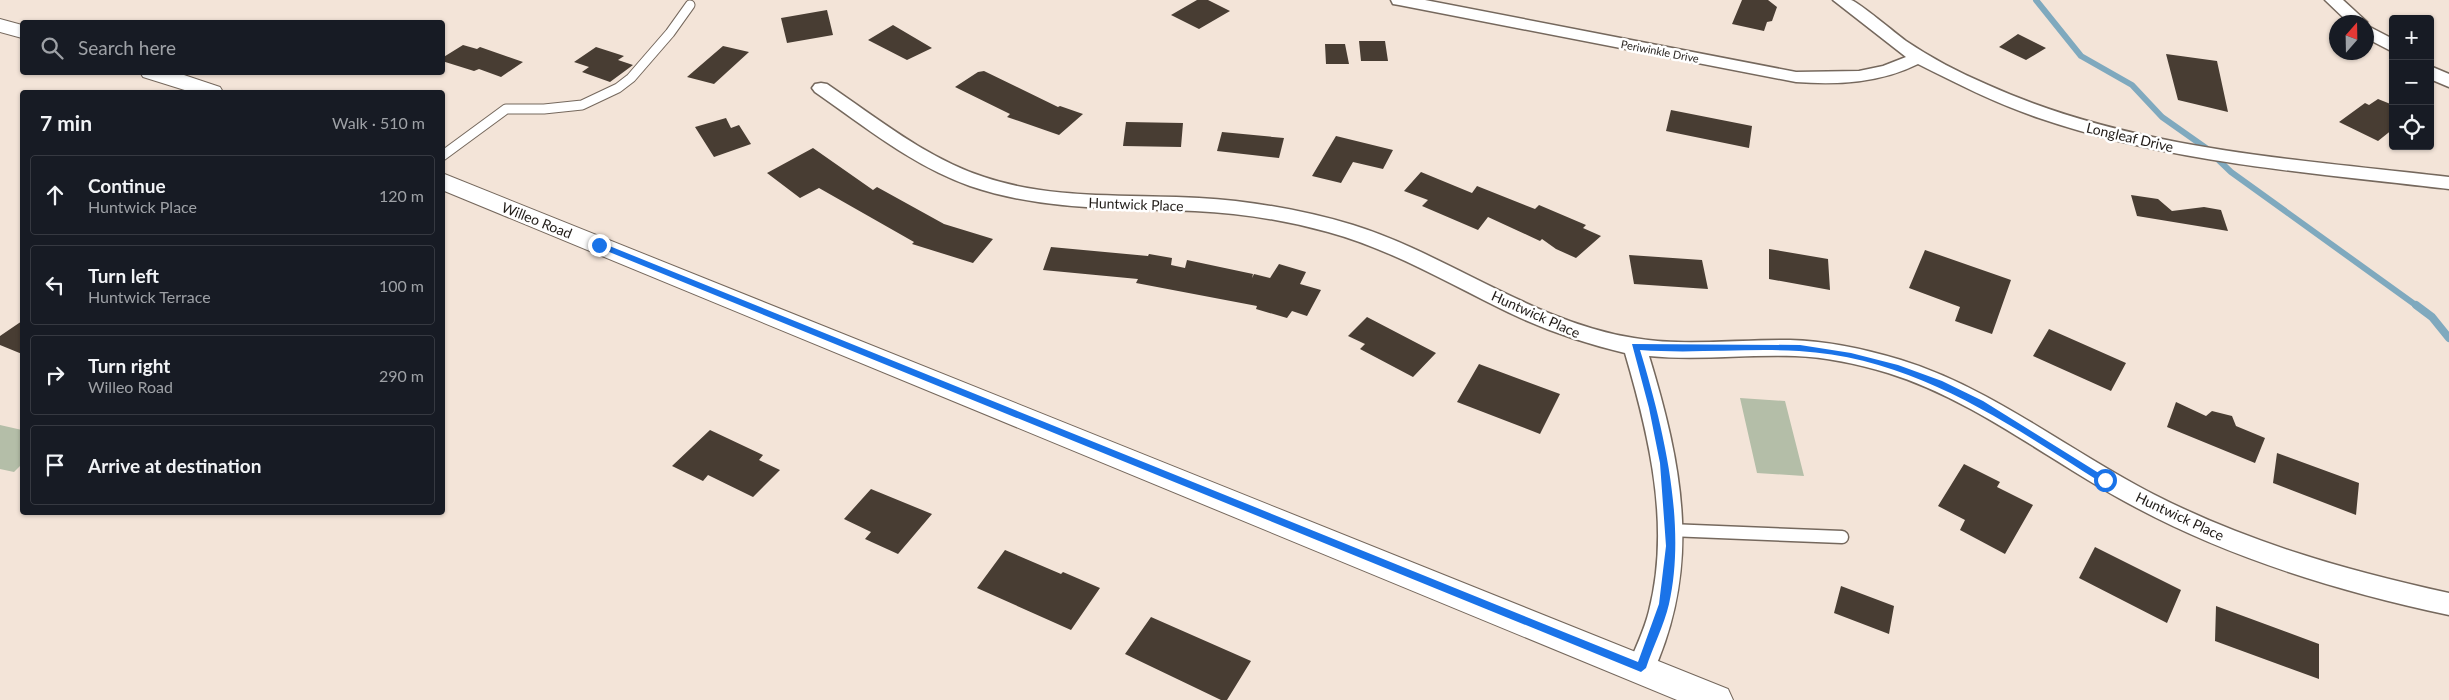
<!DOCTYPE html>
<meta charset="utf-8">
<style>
:root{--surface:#171b24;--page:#20242c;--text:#f1f3f6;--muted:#9ea1a6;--line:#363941}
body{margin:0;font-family:Lato,sans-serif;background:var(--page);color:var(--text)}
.controls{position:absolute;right:15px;top:15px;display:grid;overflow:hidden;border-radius:5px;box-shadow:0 1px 4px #0004}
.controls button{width:45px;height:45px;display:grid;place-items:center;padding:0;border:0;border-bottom:1px solid var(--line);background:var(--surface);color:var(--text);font:25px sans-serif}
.compass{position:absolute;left:2329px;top:15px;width:45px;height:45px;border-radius:50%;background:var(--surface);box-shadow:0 1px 4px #0004;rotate:20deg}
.stop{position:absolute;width:15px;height:15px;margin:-11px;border:4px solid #1a73e8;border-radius:50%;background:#fff}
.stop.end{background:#1a73e8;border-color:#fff;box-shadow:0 1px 5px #0008}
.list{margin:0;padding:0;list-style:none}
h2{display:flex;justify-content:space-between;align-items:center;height:65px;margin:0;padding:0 20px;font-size:21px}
h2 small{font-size:16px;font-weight:400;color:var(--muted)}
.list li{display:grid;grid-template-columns:32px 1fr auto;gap:15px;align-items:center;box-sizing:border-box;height:80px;margin:0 10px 10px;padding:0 10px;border:1px solid var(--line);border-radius:5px}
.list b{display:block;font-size:19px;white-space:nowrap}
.list p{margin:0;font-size:16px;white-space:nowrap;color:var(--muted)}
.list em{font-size:16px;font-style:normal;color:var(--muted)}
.icon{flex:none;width:28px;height:28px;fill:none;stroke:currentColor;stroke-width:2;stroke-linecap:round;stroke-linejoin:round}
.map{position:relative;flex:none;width:2449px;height:700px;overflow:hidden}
.search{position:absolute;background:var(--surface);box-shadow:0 1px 4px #0004;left:20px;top:20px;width:425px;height:55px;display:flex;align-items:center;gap:12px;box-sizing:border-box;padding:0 18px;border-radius:5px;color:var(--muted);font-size:19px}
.panel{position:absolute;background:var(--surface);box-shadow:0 1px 4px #0004;left:20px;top:90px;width:425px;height:425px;border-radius:5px}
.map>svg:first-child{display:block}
.green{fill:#b4bea8}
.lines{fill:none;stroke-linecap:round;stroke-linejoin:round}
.stream-far1{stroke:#7fa9be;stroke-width:6}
.stream{stroke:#7fa9be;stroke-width:8}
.building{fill:#483d33}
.service-far1-casing{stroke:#75685d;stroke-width:11}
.service-casing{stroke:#75685d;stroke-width:15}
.minor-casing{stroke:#75685d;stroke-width:3}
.tertiary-casing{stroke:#75685d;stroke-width:2}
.service-far1{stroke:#fff;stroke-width:9}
.service{stroke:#fff;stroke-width:12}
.minor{fill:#fff;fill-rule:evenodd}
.tertiary{fill:#fff;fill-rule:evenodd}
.route{fill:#1a73e8}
.labels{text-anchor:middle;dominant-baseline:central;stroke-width:5;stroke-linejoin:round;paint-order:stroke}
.far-street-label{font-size:11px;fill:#201b17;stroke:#fff}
.street-label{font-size:14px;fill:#201b17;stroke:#fff}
</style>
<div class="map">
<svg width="2449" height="700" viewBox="0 0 2449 700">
<rect width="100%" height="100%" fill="#f3e4d8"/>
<path class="green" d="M1740,398l45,3 19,75 -47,-3z
M0,425l22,5v34l-8,8 -14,-3z"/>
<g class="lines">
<path class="stream-far1" d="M2036,0l45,56 51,29 30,32 44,31 25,24 186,134"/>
<path class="stream" d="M2416,305l16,12 17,21"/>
</g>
<path class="building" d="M1197,0h11l22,11 -31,18 -28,-14z
M1742,0h26l9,7 -5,14 -5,1 -3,9 -32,-7z
M827,10l6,25 -46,8 -6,-25z
M893,25l39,23 -25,12 -39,-20z
M2018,34l28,14 -20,12 -27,-13z
M1359,41h26l3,20h-27z
M1325,44h20l4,20h-23z
M463,45l14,4 3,-2 43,15 -22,15 -22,-8 -5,2 -32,-10v-3z
M723,46l26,6 -35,32 -27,-7z
M596,47l28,9 -6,4 15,5 -23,17 -28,-10 7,-5 -15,-5z
M2166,54l51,7 11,51 -50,-12z
M984,71l74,36 2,-1 23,8 -24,21 -52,-18 3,-3 -55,-27 23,-15z
M2378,99l15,6v24l-15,12 -39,-19 26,-19 4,2z
M1671,110l81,16 -3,22 -83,-17z
M726,118l5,10 8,-3 12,19 -37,13 -19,-30z
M1126,122l57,1 -2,24 -58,-1z
M1222,132l62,6 -5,20 -62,-7z
M1336,136l57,14 -10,19 -30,-7 -12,21 -29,-7z
M813,148l60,42 4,-3 67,37 49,15 -20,24 -61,-19 2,-2 -95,-54 -19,10 -33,-25z
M1421,172l51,21 5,-7 58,23 4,-4 47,20 -3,3 18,8 -25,22 -20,-9 -14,-10 -2,2 -52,-24 -10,13 -56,-24 6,-6 -24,-9z
M2131,195l27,4 14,12 32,-4 17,3 7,21 -91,-15z
M1051,247l97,9 1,-2 23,4 -1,7 14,3 2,-8 66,14 -1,4 2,-4 16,4 9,-14 27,8 -6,12 21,6 -14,26 -15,-5 -5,7 -31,-9 1,-3 -121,-23 2,-4 -95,-9z
M1769,249l59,10 2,31 -61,-11z
M1925,250l86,30 -19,54 -37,-13 5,-14 -51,-19z
M1629,255l73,5 6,29 -74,-5z
M1367,317l69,36 -23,24 -53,-28 5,-5 -17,-8z
M22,321v33l-22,-9v-9z
M2049,329l77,34 -15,28 -78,-35z
M1479,364l81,30 -20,40 -83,-32z
M2176,402l30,14 6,-5 20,5 4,10 29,12 -10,25 -88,-36z
M710,430l53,25 -4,5 21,10 -27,27 -45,-22 -5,6 -31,-15z
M2277,453l82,30 -3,32 -83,-32z
M1964,464l36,18 -3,5 36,18 -28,49 -45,-24 5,-10 -27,-14z
M871,489l61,25 -34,40 -33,-15 6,-7 -27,-13z
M2095,547l86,43 -14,33 -88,-45z
M1005,550l56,24 2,-2 37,16 -29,42 -94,-42z
M1841,586l53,20 -5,28 -55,-21z
M2216,606l103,38v35l-104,-38z
M1151,617l100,44 -24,39h-6l-96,-46z"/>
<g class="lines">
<defs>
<path id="service-far1" d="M442,156l64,-47h38l38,-4 36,-17 13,-10 39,-45 20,-28"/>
<path id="service" d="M1669,530l173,7"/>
<path id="minor" d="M1391,0h34l371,72 63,-1 24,-5 23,-9 -73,-57c5,0 13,0 18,0 9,3 44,33 55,41 25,17 54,32 82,44 144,65 307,74 461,92v12c-137,-16 -278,-26 -410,-71 -42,-14 -81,-34 -121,-54 -38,19 -80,21 -122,18l-397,-77 -6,-1z
M2325,0h18l24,22h-19z
M2366,25l27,14v13l-27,-14z
M2430,66l19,8v13l-19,-8z
M821,83l6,1c50,34 99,74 157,93 68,23 144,17 215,21 52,3 104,12 154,27 96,30 180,97 281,113 51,9 104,1 156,2 37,1 75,9 111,20 91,28 168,91 252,134 94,48 194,77 296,99v22c-108,-23 -214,-55 -312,-107 -83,-43 -159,-107 -249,-135 -30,-9 -62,-16 -93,-17 -49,-2 -97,5 -146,0 34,112 53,211 2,321l-10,3 -10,-3 -4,-9c8,-19 17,-37 22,-57 22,-85 0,-176 -24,-258 -38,-9 -75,-21 -111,-38 -61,-29 -120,-65 -186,-83 -43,-12 -89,-19 -133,-21 -75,-3 -152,0 -225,-25 -57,-20 -106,-60 -155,-94l-3,-4 3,-4z"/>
<path id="tertiary" d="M0,19l22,6v13l-22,-6z
M140,72h35l45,15 3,5h-32l-48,-15z
M442,173l1286,516 5,11h-56l-1235,-510z"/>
</defs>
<use href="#service-far1" class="service-far1-casing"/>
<use href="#service" class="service-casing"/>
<use href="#minor" class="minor-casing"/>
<use href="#tertiary" class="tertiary-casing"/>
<use href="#service-far1" class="service-far1"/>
<use href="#service" class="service"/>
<use href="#minor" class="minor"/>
<use href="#tertiary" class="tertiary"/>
</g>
<path class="route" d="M597,243h5l1036,419 21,-58 7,-58 -6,-83 -11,-55 -17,-64 168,1 51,8 47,12 44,16 41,20 127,79 -5,4 -3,-1c-95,-60 -186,-125 -303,-132 -53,-3 -106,3 -159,-1 23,76 47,174 29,254 -5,21 -16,43 -23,64l-5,4 -1044,-425z"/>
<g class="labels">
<g class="far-street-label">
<text transform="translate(1660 51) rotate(11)">Periwinkle Drive</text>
</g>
<g class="street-label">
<text transform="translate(2130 137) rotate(13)">Longleaf Drive</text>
<text transform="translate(1136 204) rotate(2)">Huntwick Place</text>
<text transform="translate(537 220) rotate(22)">Willeo Road</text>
<text transform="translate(1536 314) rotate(24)">Huntwick Place</text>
<text transform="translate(2180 516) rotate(25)">Huntwick Place</text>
</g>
</g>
</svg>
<div class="controls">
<button>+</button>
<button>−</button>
<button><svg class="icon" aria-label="locate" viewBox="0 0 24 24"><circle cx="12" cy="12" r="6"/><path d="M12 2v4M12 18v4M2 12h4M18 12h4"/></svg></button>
</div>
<svg class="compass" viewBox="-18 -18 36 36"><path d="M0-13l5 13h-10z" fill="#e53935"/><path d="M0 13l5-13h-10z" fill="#9ea1a6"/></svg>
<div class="stop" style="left:2105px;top:480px"></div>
<div class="stop end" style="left:599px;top:245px"></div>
<div class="search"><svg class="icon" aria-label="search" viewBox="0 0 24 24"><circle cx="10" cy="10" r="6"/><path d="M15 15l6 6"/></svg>Search here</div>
<section class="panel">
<h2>7 min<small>Walk · 510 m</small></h2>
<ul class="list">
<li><svg class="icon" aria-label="ahead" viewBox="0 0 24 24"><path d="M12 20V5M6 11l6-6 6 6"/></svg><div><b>Continue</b><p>Huntwick Place</p></div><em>120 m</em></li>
<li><svg class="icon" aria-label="left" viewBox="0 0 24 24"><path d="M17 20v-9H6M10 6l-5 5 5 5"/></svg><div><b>Turn left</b><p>Huntwick Terrace</p></div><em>100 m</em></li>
<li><svg class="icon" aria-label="right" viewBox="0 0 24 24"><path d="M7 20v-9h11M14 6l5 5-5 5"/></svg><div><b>Turn right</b><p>Willeo Road</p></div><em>290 m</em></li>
<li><svg class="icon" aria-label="arrive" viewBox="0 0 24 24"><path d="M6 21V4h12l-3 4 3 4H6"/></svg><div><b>Arrive at destination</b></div></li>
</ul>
</section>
</div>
